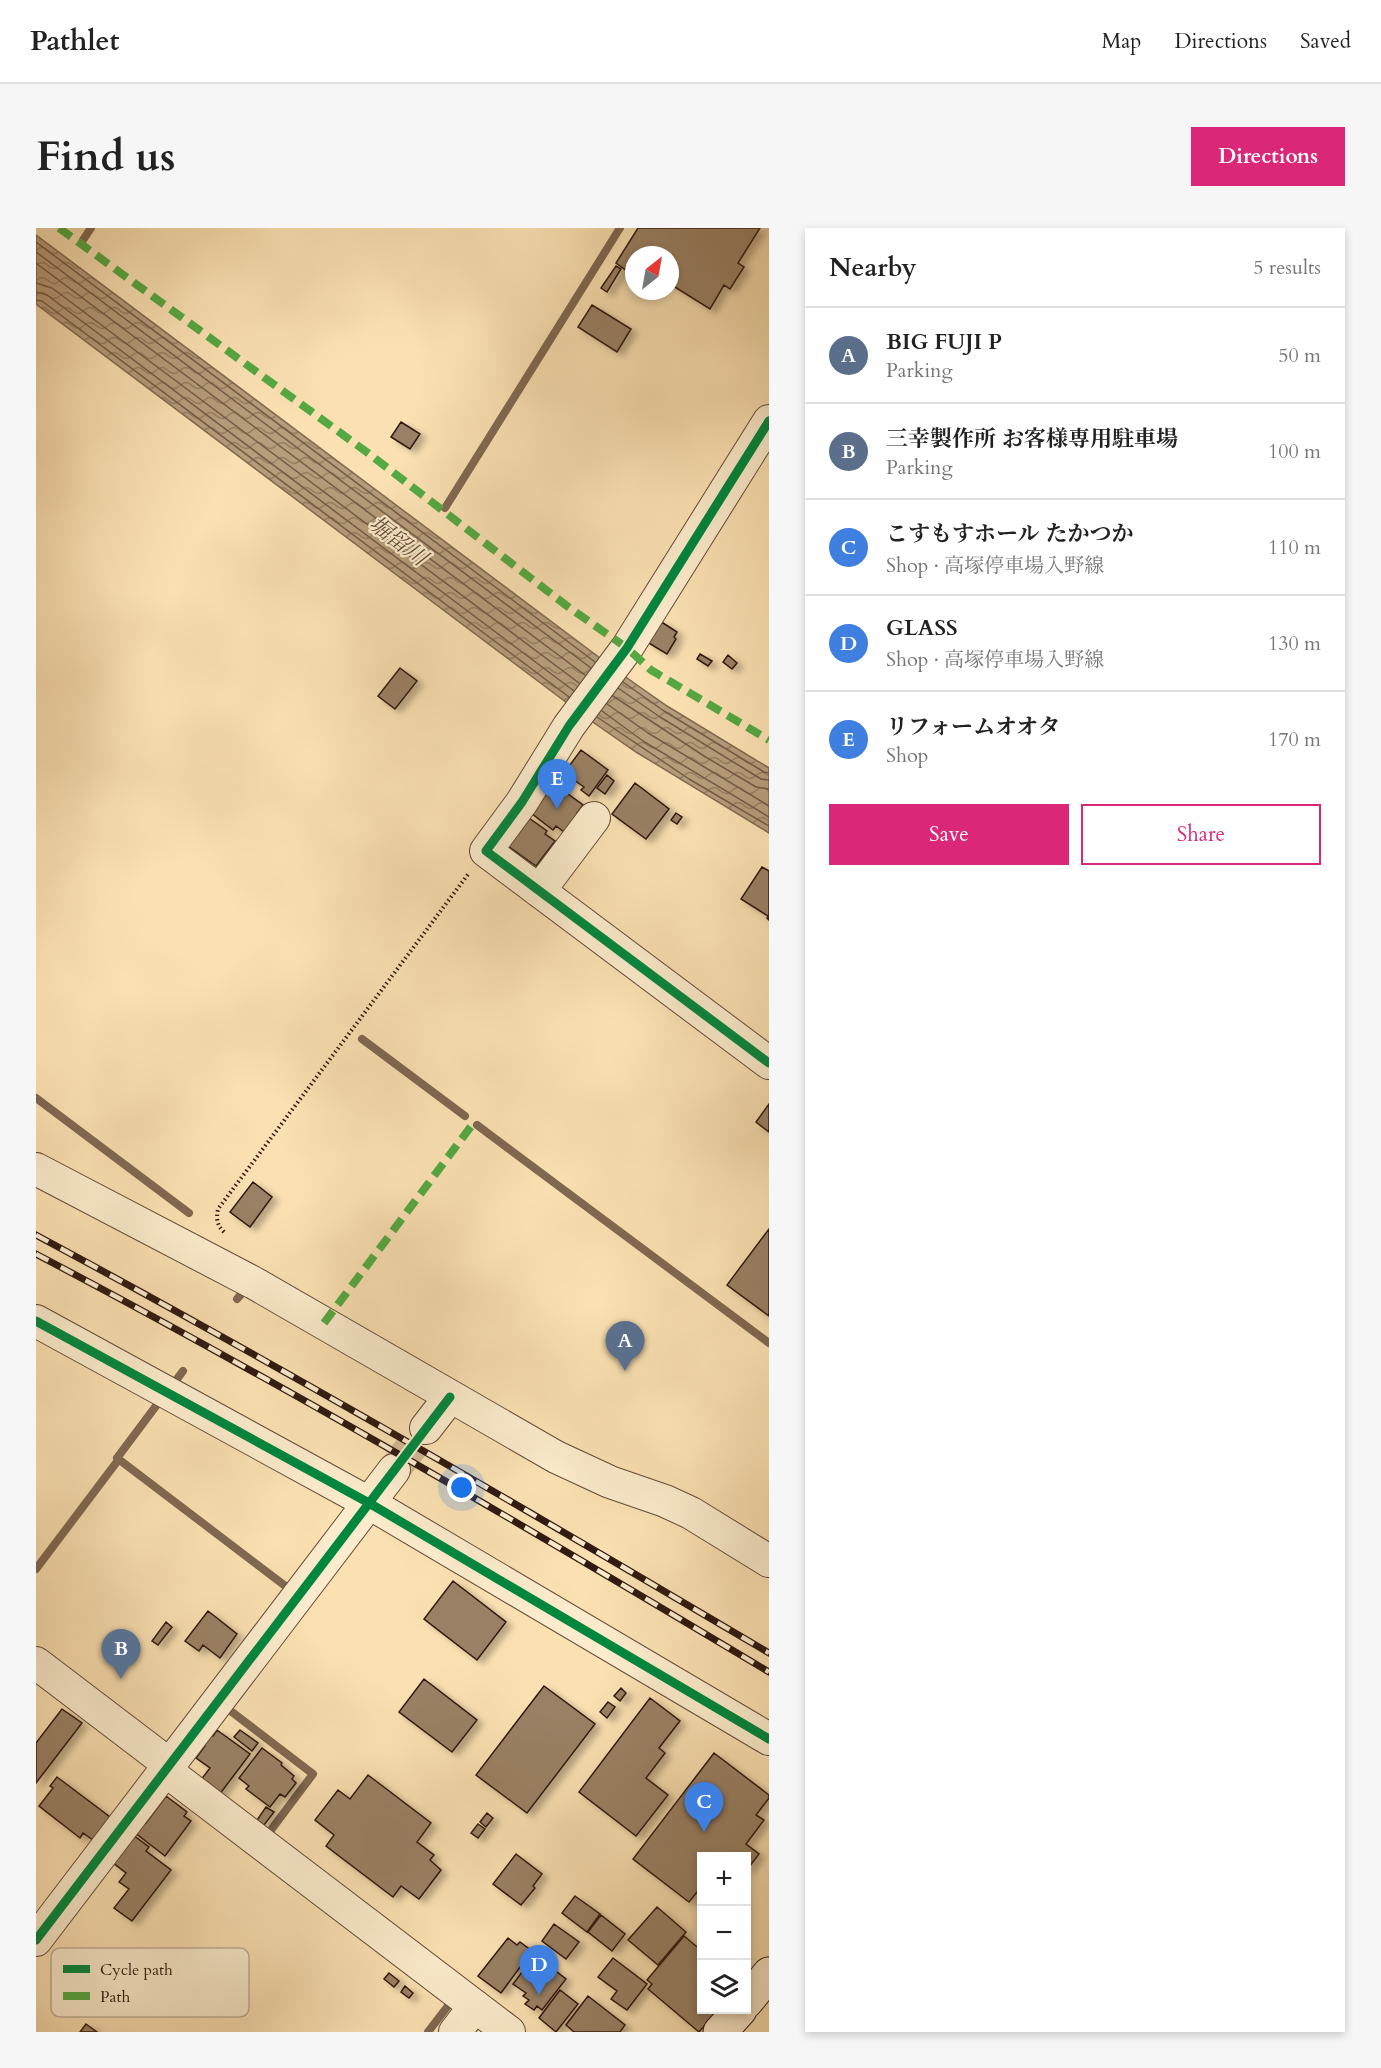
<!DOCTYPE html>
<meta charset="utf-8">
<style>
:root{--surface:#fff;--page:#f6f6f6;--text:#222;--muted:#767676;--line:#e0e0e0;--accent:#db2777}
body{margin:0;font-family:Cardo,"Noto Serif JP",serif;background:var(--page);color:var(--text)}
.controls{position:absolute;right:18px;bottom:18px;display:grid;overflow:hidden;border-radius:0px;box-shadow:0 3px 9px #0003}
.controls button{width:54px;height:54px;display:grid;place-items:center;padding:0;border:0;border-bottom:2px solid var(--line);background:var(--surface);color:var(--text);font:30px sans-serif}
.compass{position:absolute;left:589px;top:18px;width:54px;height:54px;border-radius:50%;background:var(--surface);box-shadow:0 3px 9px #0003;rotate:31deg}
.you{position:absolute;left:426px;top:1260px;width:21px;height:21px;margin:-15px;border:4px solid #fff;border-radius:50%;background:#1a73e8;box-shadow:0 0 0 9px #1a73e833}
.badge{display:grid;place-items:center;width:39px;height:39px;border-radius:50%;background:var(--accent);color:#fff;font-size:20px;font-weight:700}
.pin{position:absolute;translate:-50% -50px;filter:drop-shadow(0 2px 3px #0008)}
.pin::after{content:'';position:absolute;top:32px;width:21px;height:18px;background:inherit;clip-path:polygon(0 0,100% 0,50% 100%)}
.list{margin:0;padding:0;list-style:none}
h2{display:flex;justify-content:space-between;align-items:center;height:78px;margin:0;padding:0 24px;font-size:26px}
h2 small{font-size:20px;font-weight:400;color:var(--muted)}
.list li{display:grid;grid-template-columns:39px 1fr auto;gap:18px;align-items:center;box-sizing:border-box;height:96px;padding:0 24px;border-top:2px solid var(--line)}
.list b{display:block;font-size:22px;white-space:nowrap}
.list p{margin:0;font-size:20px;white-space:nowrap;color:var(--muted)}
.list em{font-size:20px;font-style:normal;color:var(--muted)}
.actions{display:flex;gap:12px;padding:18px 24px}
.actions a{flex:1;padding:14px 0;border:2px solid var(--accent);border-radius:0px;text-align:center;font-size:21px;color:var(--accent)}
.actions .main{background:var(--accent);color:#fff}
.icon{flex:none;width:33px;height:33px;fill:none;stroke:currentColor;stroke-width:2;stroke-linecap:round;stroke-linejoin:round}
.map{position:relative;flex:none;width:733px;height:1804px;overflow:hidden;border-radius:0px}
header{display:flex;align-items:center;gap:36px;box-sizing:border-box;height:84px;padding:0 30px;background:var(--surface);border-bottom:2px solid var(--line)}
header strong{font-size:28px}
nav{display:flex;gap:33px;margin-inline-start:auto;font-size:21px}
.intro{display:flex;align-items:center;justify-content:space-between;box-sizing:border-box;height:144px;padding:0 36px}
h1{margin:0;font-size:42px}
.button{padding:15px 27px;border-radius:0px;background:var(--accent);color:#fff;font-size:21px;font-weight:700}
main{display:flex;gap:36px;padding:0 36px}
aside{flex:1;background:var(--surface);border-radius:0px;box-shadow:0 3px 9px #0003}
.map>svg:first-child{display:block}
.water{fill:url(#water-waves);stroke:#806851;stroke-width:1.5}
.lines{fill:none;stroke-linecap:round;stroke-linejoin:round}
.shore{stroke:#735b46;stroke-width:1.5}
.stream{stroke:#806851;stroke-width:8}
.building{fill:#9a8165;stroke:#301911;stroke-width:1.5;filter:url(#shadow)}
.street-tunnel{stroke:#d2b992;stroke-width:32;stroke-dasharray:32 16;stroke-linecap:butt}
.street-casing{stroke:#634b39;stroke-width:34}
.secondary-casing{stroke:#301911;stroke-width:35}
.path{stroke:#301911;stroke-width:4;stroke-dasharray:1.5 3;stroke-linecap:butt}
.street{stroke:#fceccd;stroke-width:32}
.secondary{stroke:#fceccd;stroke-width:33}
.rail-casing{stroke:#301911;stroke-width:7}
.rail{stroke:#fceccd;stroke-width:4.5;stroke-dasharray:14;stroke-linecap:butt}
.quiet{stroke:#54a942;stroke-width:8;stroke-dasharray:15 8;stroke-linecap:butt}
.cycleway-casing{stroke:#fceccd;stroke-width:13}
.cycleway{stroke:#00873e;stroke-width:9}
.labels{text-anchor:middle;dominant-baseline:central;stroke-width:4.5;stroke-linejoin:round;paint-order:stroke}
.water-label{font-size:22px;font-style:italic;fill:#664e3b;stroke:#fceccd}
.key{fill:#fceccd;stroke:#bfad95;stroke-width:1.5}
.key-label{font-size:16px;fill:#301911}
</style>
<header>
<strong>Pathlet</strong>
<nav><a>Map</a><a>Directions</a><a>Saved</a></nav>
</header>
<div class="intro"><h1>Find us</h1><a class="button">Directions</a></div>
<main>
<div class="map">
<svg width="733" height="1804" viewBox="0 0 733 1804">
<defs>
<pattern id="water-waves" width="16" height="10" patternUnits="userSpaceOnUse" patternTransform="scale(1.5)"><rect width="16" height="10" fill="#b69d7b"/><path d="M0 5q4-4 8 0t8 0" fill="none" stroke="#947f63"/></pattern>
<filter id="shadow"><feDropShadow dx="6" dy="4" stdDeviation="3" flood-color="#0004"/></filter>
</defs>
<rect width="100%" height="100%" fill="#fbe1b2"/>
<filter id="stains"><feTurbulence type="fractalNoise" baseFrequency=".00333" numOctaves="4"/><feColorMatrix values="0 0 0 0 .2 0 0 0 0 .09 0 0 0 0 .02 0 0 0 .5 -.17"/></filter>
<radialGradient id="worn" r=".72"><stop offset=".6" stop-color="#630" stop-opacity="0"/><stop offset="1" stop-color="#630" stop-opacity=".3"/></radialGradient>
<path class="water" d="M0,7l584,438 47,33 102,62v65l-133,-81 -49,-34 -551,-414z"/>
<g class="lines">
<path class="shore" d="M0,14l559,420
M0,24l555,416
M0,35l549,412
M0,55l16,5 527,395
M0,64l11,3 527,396
M0,72l6,1 527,396
M587,454l41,29 100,61 5,1
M582,460l42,29 101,62 8,1
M577,468l91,60 52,31 13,2
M571,476l41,29 121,73
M566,483l41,30 126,76
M561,489l92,62 80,47"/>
<path class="stream" d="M47,12l8,-12
M409,280l175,-280
M326,811l103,77
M0,870l153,115
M441,897l292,218
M201,1071l8,-9
M138,1155l9,-12
M123,1174l-42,56 171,130
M0,1341l83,-110
M196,1484l81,62 -45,60 5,3
M392,1804l23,-30 -6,-4"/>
</g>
<path class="building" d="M602,0h122l-22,35 6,4 -14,22 -6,-4 -14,24 -40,-25v-29h-36v21l-18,-13z
M580,38l5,3 -14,23 -6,-4z
M556,77l39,24 -14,23 -39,-25z
M365,194l19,12 -10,15 -19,-12z
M624,393l17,11 -3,5 2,2 -9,15 -20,-12z
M664,426l12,7 -4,5 -11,-7z
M692,427l9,8 -5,6 -9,-7z
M364,440l17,13 -22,28 -17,-13z
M545,522l27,20 -19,26 -8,-6 3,-3 -20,-14z
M571,547l7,6 -9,13 -8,-6z
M517,555l30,22 -6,8 4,3 -13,19 -12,-9 -3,4 -22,-17z
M599,555l34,26 -23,30 -34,-25z
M640,585l6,4 -5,7 -6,-4z
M493,590l18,13 -2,3 10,7 -19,25 -28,-20z
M726,639l7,4v49l-2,-2 1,-2 -27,-17z
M733,876v28l-13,-10z
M217,954l19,15 -22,30 -20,-15z
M733,1001v87l-42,-31z
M417,1353l53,41 -29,38 -53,-41z
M172,1383l29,23 -17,24 -17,-13 -4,6 -14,-10z
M130,1394l6,5 -14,18 -6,-4z
M388,1451l53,41 -25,32 -53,-40z
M508,1458l51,38 -68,89 -51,-38z
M585,1460l5,5 -6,8 -6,-5z
M614,1470l30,23 -21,27 6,5 -19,25 22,17 -32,41 -57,-44z
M572,1474l7,5 -8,11 -7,-6z
M26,1481l20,14 -46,60v-40z
M181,1502l33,24 -34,45 -19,-14 13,-17 -14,-10 9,-12 -3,-1 9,-11 2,2z
M204,1502l18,13 -6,8 -18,-14z
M226,1520l20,15 -1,2 13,11 -2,3 4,4 -11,14 -5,-3 -10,13 -24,-18 3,-3 -10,-8z
M678,1525l55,42v3l-13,17 8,5 -18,24 13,10 -13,17v-15h-44v30l-13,16 -56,-43z
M332,1547l63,48 -14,19 17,13 -4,5 11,10 -22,29 -18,-13 -8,11 -67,-51 8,-11 -19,-15 23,-30 12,9z
M21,1549l57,43 -17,23 -14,-10 -3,5 -41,-32 14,-18 -3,-2z
M130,1568l21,16 -3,4 7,5 -26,35 -31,-24 8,-11 4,2z
M230,1579l8,5 -10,13 -7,-5z
M451,1585l6,5 -7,9 -6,-5z
M442,1596l7,5 -7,9 -7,-5z
M93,1604l20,15 -3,4 25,19 -39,51 -18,-13 15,-19 -10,-7 7,-9 -18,-14z
M480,1626l26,20 -9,12 2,2 -14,17 -28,-21z
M539,1668l25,18 -13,18 -25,-19z
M621,1679l29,25 -28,33 -30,-25z
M565,1687l24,19 -13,17 -24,-19z
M518,1696l25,18 -13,17 -24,-18z
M648,1708l18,15v59h16l-19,22 -51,-43 4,-5 -5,-4z
M472,1710l9,7 3,-3 12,9 -31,42 -23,-17z
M499,1727l31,24 -24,31 -5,-4 -3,4 -9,-6 4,-4 -6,-4 3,-3 -13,-9z
M577,1730l34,26 -20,26 -16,-11 6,-8 -19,-14z
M353,1745l10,8 -5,6 -10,-8z
M369,1758l8,7 -4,5 -8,-6z
M524,1762l18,14 -22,28 -17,-14z
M552,1768l37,29 -5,7h-46l-8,-7z
M50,1796l11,8h-17z"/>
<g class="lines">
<path class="street-tunnel" d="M358,1242l32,-42"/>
<defs>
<path id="street" d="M733,193l-142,227 -58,78 -47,76 -36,49 283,212
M503,663l55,-73
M0,941l218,114 302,174 54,25 55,19 26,12 78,48
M0,1093l333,182 400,236
M390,1200l24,-31
M0,1435l134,102
M129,1542l344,262
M0,1712l358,-470
M419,1804l20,-26"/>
<path id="secondary" d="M710,1774l23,-28
M684,1804l20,-22"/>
</defs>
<use href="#street" class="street-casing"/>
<use href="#secondary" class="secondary-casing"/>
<path class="path" d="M188,1004c-7,-7 -8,-13 -6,-23l251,-336"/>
<use href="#street" class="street"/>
<use href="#secondary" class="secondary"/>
<defs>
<path id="rail" d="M0,1007c248,133 491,275 733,418
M0,1026c249,131 492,274 733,418"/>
</defs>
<use href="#rail" class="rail-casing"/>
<use href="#rail" class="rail"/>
<path class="quiet" d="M23,0l309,225 199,153 60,42 24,22 118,70
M288,1095l151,-202"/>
<defs>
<path id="cycleway" d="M733,193l-142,227 -58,78 -47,76 -36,49 283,212
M0,1093l333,182 400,236
M0,1712l414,-543"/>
</defs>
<use href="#cycleway" class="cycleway-casing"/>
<use href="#cycleway" class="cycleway"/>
</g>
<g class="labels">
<g class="water-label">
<text transform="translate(362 313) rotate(37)">堀留川</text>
</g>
</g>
<rect x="15" y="1720" width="198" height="69" rx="9" class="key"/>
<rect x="27" y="1737" width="27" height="8" fill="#00873e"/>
<rect x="27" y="1764" width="27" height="8" fill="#54a942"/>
<g class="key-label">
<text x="64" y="1747">Cycle path</text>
<text x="64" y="1774">Path</text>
</g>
<rect width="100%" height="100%" filter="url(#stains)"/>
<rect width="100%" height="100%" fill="url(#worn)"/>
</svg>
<div class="controls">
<button>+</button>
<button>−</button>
<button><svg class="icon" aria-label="layers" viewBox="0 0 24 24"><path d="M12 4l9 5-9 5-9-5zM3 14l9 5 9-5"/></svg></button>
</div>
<svg class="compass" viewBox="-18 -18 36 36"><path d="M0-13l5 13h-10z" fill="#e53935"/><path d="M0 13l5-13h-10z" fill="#767676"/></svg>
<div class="you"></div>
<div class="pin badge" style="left:589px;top:1143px;background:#5c6f8a">A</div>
<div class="pin badge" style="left:85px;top:1451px;background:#5c6f8a">B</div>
<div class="pin badge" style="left:668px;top:1604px;background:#3f7fe0">C</div>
<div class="pin badge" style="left:503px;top:1767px;background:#3f7fe0">D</div>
<div class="pin badge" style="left:521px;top:581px;background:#3f7fe0">E</div>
</div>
<aside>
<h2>Nearby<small>5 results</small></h2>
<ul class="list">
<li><span class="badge" style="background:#5c6f8a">A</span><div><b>BIG FUJI P</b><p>Parking</p></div><em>50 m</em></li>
<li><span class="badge" style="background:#5c6f8a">B</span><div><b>三幸製作所 お客様専用駐車場</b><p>Parking</p></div><em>100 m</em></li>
<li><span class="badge" style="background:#3f7fe0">C</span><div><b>こすもすホール たかつか</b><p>Shop · 高塚停車場入野線</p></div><em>110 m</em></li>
<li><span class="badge" style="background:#3f7fe0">D</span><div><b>GLASS</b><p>Shop · 高塚停車場入野線</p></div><em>130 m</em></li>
<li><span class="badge" style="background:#3f7fe0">E</span><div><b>リフォームオオタ</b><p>Shop</p></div><em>170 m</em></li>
</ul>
<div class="actions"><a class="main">Save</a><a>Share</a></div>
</aside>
</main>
